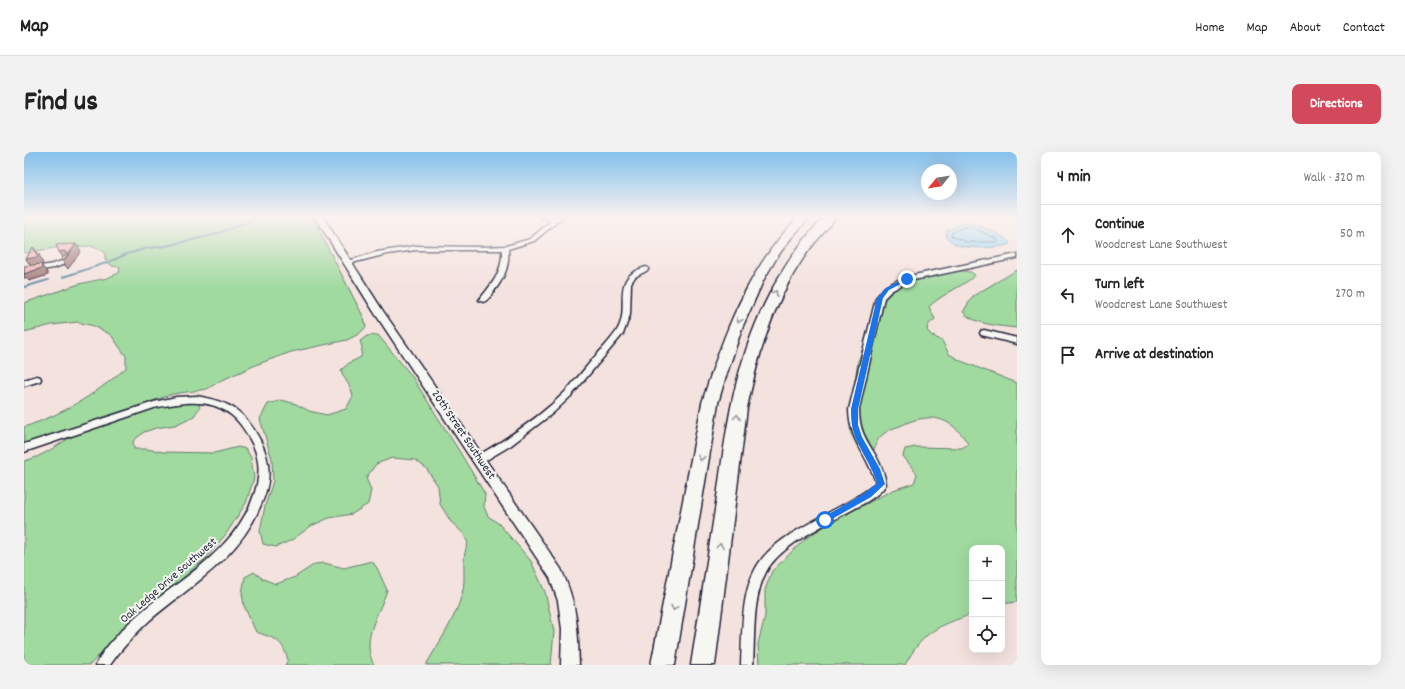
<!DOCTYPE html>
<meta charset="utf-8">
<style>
:root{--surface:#fff;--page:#f2f2f2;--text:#222;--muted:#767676;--line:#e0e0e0;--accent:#d1495b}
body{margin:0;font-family:Dekko,sans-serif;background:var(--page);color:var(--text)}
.controls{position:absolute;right:12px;bottom:12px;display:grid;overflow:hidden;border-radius:8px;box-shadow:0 4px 16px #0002}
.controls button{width:36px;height:36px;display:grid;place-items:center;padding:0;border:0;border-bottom:1px solid var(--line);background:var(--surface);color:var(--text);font:20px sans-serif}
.compass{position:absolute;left:897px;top:12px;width:36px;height:36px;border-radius:50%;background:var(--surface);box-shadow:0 4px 16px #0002;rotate:240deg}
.stop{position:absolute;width:12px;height:12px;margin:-9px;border:3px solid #1a73e8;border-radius:50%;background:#fff}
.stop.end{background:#1a73e8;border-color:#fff;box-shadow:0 1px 4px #0008}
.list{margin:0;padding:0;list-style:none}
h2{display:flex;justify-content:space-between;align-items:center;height:52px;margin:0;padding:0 16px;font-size:17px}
h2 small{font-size:13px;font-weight:400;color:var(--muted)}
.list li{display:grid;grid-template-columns:26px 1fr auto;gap:12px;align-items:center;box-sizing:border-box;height:60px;padding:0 16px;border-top:1px solid var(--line)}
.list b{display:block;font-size:15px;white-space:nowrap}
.list p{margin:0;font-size:13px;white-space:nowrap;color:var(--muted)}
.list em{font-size:13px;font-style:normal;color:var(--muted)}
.icon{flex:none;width:22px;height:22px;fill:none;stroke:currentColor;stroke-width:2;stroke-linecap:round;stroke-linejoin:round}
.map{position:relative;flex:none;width:993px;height:513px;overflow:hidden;border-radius:8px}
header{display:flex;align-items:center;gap:24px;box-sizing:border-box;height:56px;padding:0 20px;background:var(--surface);border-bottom:1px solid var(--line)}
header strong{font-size:19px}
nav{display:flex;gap:22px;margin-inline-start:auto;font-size:14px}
.intro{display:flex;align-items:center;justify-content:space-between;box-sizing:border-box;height:96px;padding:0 24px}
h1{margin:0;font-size:28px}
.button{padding:10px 18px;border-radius:8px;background:var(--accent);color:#fff;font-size:14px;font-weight:700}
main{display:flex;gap:24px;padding:0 24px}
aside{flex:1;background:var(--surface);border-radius:8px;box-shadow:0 4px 16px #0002}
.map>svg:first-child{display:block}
.green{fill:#a0da9f;stroke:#617e6d}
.water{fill:#91d5f3;stroke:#658da9}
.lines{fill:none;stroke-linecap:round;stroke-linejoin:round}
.shore{stroke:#4e6a85;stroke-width:1}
.stream{stroke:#658da9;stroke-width:2}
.minor-casing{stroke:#22223b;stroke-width:3}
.tertiary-casing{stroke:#22223b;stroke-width:3}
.motorway-casing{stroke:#22223b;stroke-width:3}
.minor{fill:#f6f6f2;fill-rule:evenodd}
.tertiary{fill:#f6f6f2;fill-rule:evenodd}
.motorway{fill:#f6f6f2;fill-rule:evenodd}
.shaded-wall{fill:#a77d7a;stroke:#22223b}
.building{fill:#efb3af;stroke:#22223b}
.oneway{stroke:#9797a0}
.route{fill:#1a73e8}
.labels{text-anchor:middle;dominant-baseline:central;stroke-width:4;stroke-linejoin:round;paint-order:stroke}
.street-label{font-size:12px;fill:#22223b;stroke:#f6f6f2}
</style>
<header>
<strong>Map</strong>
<nav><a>Home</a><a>Map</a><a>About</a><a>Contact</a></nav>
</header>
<div class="intro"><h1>Find us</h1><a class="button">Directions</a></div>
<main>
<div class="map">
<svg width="993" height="513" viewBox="0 0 993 513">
<rect width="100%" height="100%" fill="#f4e2de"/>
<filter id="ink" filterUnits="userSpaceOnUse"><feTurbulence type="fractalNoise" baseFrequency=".025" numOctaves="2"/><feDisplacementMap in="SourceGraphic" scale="8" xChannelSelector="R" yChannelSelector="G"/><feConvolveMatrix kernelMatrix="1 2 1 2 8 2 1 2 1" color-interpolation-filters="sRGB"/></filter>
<g filter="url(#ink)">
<path class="green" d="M0,65h288l52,101 2,9 -7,7 -12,6 -56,12 -33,12 -38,17 -13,8 -34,5 -149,50v-17c42,-14 68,-31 102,-59v-12l-15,-21 -17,-9 -17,-4 -25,3 -28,7v-29l55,-19 28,-6 12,-5 1,-6 -8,-1 -7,-7v-7l-14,-6 -30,1 -37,6z
M993,118v58c-16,-2 -43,-3 -54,-16l10,-16z
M938,119l9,1 4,3c-3,6 -38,22 -46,32l6,12 -7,6 -1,5 4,5 11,6 7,13 12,7 56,22v219l-15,2v-56h-30v66c-35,13 -48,16 -67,51h-146l-1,-21 7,-28v-26l7,-19 33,-32 26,-17 62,-32 21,-7 3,-9 -14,-18 2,-7 11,-2 46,1 6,-4c-17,-29 -40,-32 -68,-18 -7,2 -14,5 -19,10 -4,3 -6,12 -8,16h-9l-7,-6 -6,-12 -2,-16 9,-57 11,-28 4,-21 24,-25 14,-6 27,-7z
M354,183l33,40 50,79 24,40 -1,13 4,9 11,8 32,37 14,31 9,39 -3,34h-125c13,-23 29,-45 36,-71 5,-17 -2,-34 6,-51l-5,-10 -12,-11 -11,-18 -2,-18 -12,-18 -11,-8 -23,-2 -16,6 -10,14 5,12 -3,14 -16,10 -23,4 -18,8 -19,14 -16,7 -13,-3 -3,-13 5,-25 8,-25 -1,-22 -12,-40 8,-15 14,-4 14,4 13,7 18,4 19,-6 7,-13c-2,-11 -9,-16 -12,-26l8,-7 12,-6 1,-10 -2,-6 7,-5z
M159,250h15l2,5 -6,9 -19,9 -19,3 -12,4 -11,9 1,8h13l16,3 51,1 24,-6 8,2 5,9 3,20 -8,25 -20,31 -21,25 -82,70 -33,36h-66v-204c19,-4 34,-17 51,-26 32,-16 74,-26 108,-33z
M348,409l5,7 10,22c-8,25 -27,49 -13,75h-89l3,-5c-6,-21 -12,-21 -32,-28l-12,-26 -2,-13 3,-16 9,-5 9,7 13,5 19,-7 20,-13 9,-1 20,5z"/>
<path class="water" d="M938,71c13,0 41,11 48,20l-2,2c-12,3 -39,4 -51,0 -4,-2 -7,-5 -10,-7l-1,-7z"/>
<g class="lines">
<path class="shore" d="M939,75l11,1 23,11 1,3h-31l-16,-6 1,-3z"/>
<path class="stream" d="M39,125l43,-14 21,-9 21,-6 18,-2 47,-11 40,-15 17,-3
M0,135l24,-7"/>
<defs>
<path id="minor" d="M516,65h23l-29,24 -26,8c2,18 -5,31 -16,45 -2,3 -5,7 -9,8l-4,-2c13,-16 24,-28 23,-50h-86l-29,4 -39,10 -3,-2 32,-10 39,-6 64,1 26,-1 24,-7 21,-18z
M993,102v4l-108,23 -18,10 -7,7 -25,111c0,30 14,36 23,60 2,5 3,10 4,15 -6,12 -25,21 -36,27 -26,15 -70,34 -84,61 -14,27 -11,63 -13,93h-12c2,-36 -2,-85 27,-113 14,-14 33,-24 51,-34 19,-11 40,-20 57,-35 -8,-28 -27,-43 -27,-74l27,-111 9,-11 19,-10z
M44,107l3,2 -1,1 -16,6 -30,5v-4l29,-5z
M622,115l2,1v2l-13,7 -4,6 -1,32 -7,19 -52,62 -18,17 -43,33 -27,16 -3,1 -3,-1 -2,-3 2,-3c31,-18 62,-38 88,-64 9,-10 18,-21 27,-32 8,-9 17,-18 24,-28 17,-25 -9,-54 30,-65z
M960,178l33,8v6l-36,-9 -1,-2 1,-2z
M13,224l3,1 1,2 -1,2 -16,5v-6z
M173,244c33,6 47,14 63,44 12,24 11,43 0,67 -22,52 -69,78 -110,113 -15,14 -28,28 -40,45h-14c5,-13 16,-24 25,-34 44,-47 113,-72 134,-139 5,-16 5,-32 -2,-47 -6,-11 -12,-23 -23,-31 -22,-17 -51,-11 -76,-6l-130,44v-8l130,-42 22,-5z"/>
<path id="tertiary" d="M291,65h8l60,94 178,258c16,35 17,58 18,96h-18l1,-36 -4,-28 -8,-23 -176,-266z"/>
<path id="motorway" d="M774,65h12l-19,21 -14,19 -13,22 -22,49 -17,51 -7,24 -43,262h-24l51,-262c21,-68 46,-134 96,-186z
M800,65h12c-11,15 -24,27 -34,43 -30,45 -44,96 -55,148l-32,257h-24c9,-56 17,-112 26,-168 4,-30 8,-60 14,-90 15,-72 42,-136 93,-190z"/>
</defs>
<use href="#minor" class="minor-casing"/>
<use href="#tertiary" class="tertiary-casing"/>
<use href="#motorway" class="motorway-casing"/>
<use href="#minor" class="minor"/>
<use href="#tertiary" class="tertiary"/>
<use href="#motorway" class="motorway"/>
</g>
<path class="shaded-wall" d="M52,92l5,7 -13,18 -5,-7 1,-3 -5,-7 5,-1 4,5z
M9,95l6,7 4,10 -2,1 5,6 2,4 -19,6 -2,-3h-3v-5l7,-7 -5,-7z"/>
<path class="building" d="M52,92l-13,18 -1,-4 6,-4 -4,-3 -5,1 -3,-7z
M9,95l5,10 -12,2z
M17,112l1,4 -18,6v-8z"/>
<defs><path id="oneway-chevron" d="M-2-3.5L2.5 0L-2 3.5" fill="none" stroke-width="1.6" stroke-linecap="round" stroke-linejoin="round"/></defs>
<g class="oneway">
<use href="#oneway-chevron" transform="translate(751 141) rotate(-59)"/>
<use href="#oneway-chevron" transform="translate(715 168) rotate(114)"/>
<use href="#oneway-chevron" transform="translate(713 265) rotate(-82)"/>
<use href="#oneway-chevron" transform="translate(677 306) rotate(100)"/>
<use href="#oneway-chevron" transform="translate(696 394) rotate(-83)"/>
<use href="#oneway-chevron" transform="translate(650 456) rotate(100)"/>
</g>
</g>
<linearGradient id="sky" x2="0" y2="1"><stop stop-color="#85c1ec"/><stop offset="0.48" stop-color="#faf2f0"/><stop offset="1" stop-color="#faf2f0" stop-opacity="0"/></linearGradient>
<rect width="993" height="136" fill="url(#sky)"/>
<path class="route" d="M881,126l5,1 -21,11 -6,8 -25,111v16l4,12 18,32 5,15 -14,13 -46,26 -4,-3 1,-2 43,-25 12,-10c-6,-21 -22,-38 -25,-58 -1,-5 -1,-11 -1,-16l26,-111 9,-10z"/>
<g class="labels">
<g class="street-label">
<text transform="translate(439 283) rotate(56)">20th Street Southwest</text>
<text transform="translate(145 429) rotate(-41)">Oak Ledge Drive Southwest</text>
</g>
</g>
</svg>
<div class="controls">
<button>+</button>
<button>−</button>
<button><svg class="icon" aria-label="locate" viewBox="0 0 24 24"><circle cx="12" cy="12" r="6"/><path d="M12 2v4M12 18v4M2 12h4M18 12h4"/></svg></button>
</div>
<svg class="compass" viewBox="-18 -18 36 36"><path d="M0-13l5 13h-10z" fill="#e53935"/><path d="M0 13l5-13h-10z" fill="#767676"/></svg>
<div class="stop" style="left:801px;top:368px"></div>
<div class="stop end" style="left:883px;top:127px"></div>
</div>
<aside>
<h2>4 min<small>Walk · 320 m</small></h2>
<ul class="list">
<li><svg class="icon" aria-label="ahead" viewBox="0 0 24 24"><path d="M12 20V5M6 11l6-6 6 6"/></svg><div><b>Continue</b><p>Woodcrest Lane Southwest</p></div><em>50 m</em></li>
<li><svg class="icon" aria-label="left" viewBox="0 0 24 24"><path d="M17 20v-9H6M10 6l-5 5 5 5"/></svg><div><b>Turn left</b><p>Woodcrest Lane Southwest</p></div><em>270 m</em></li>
<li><svg class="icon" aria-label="arrive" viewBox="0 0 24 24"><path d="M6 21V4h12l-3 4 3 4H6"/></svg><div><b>Arrive at destination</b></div></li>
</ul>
</aside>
</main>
